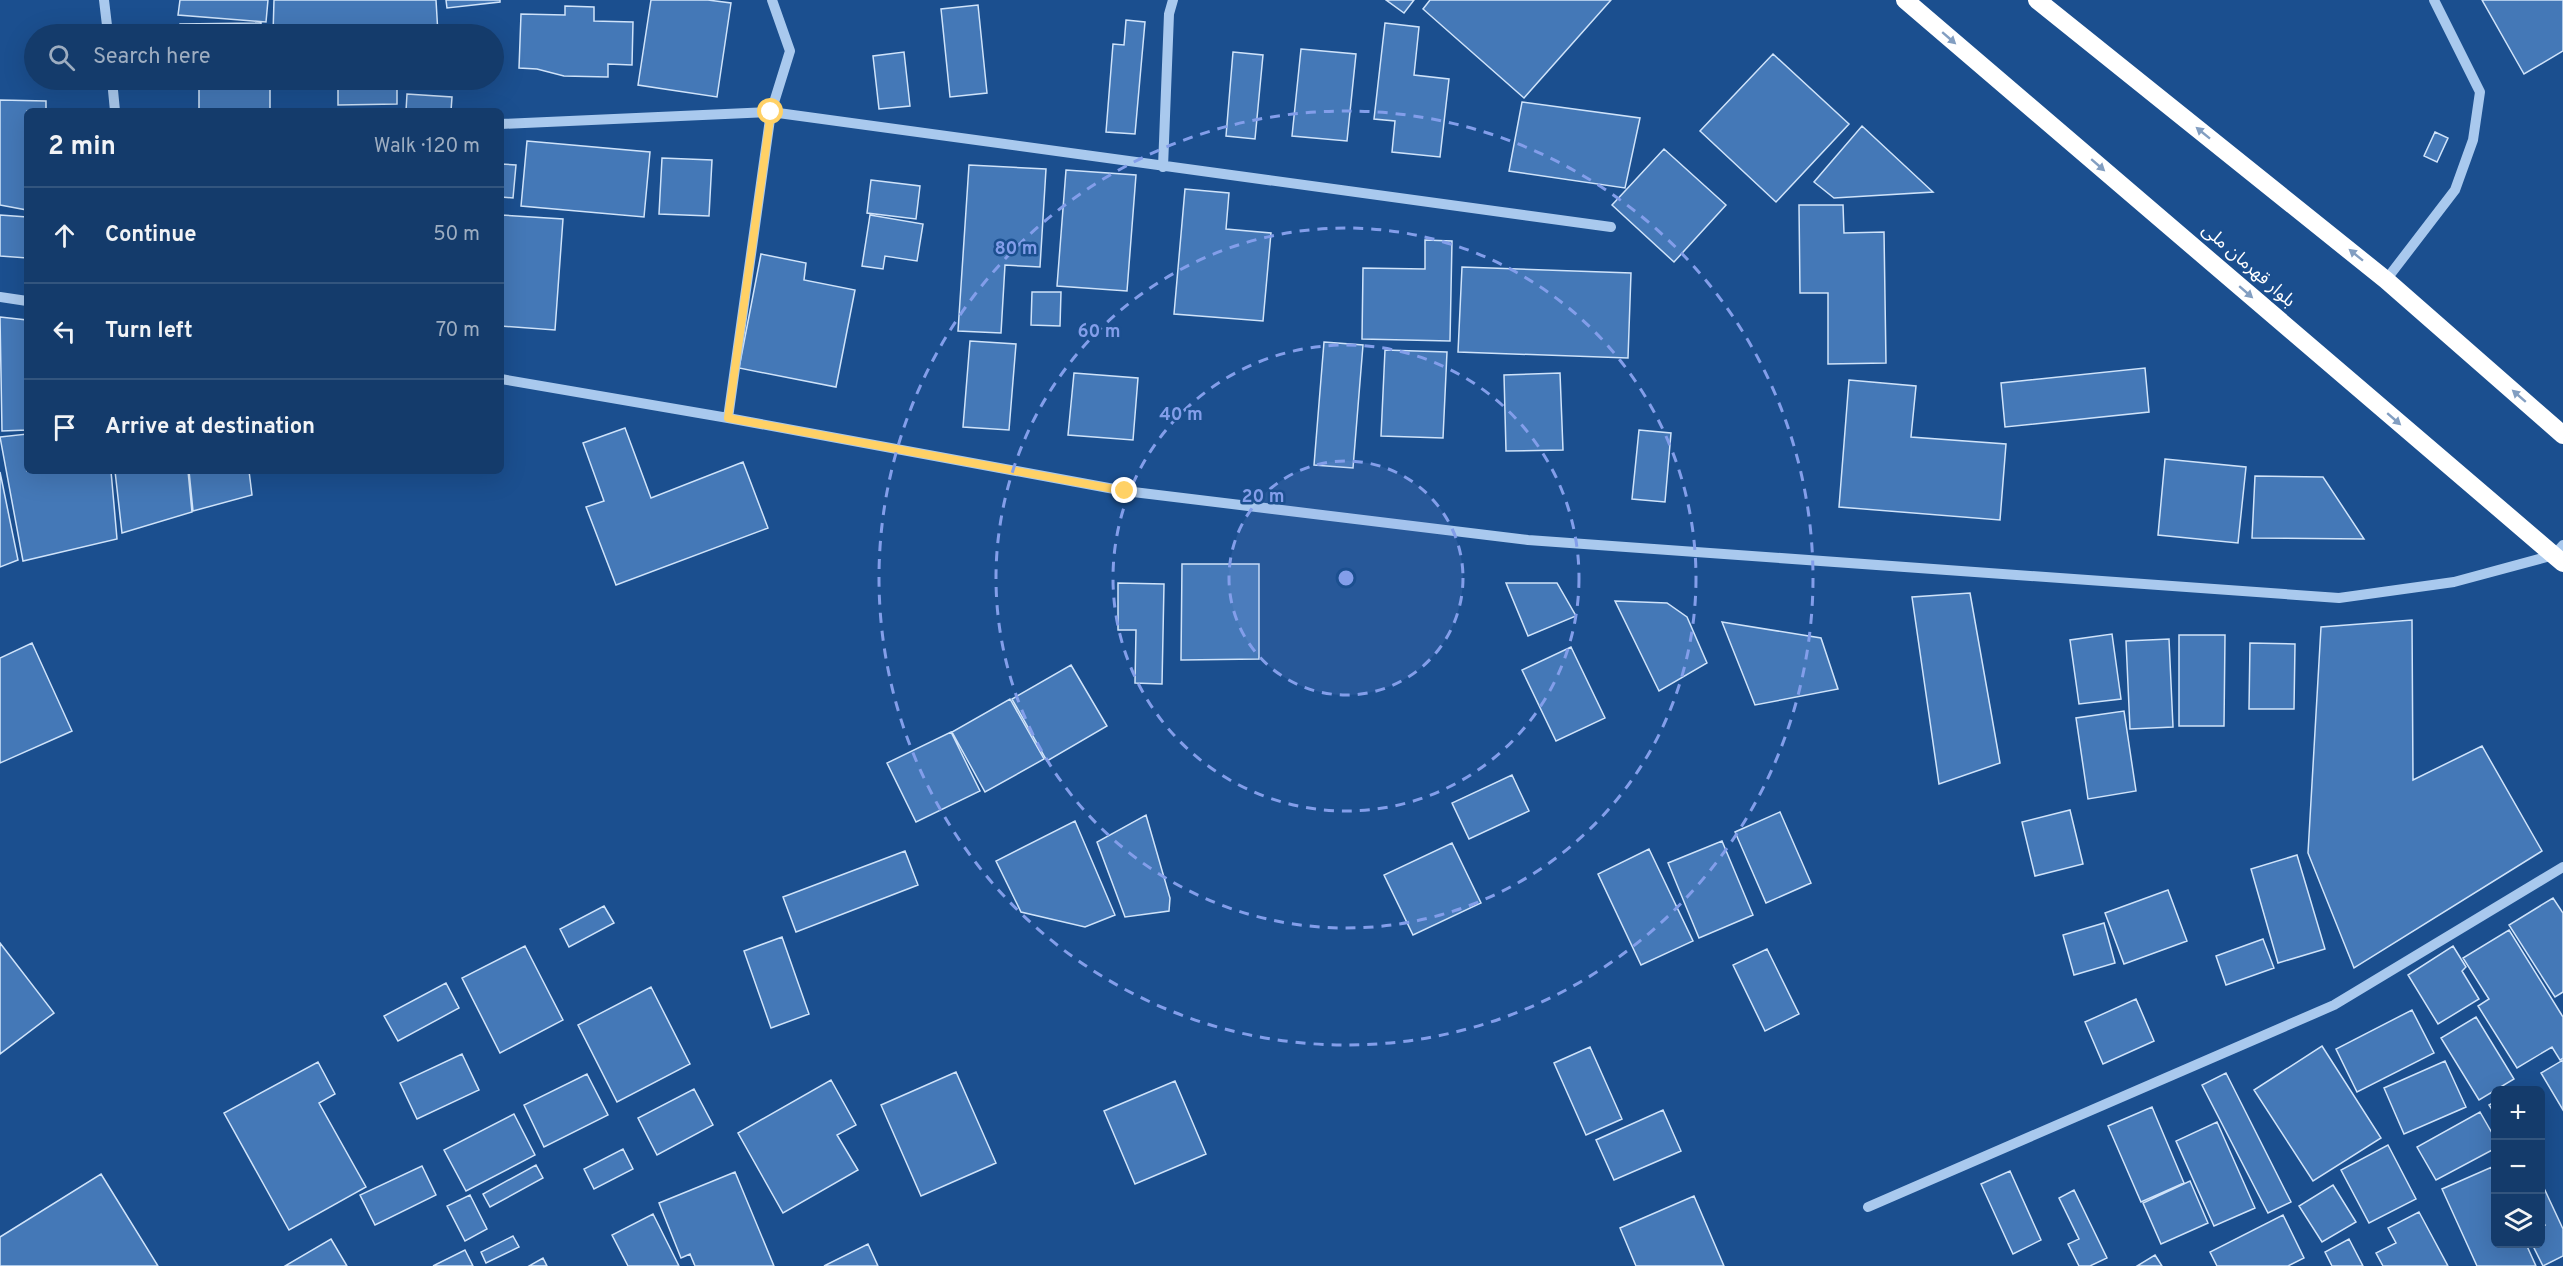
<!DOCTYPE html>
<meta charset="utf-8">
<style>
:root{--surface:#143b6b;--page:#214673;--text:#f1f3f6;--muted:#9dadc1;--line:#33557e}
body{margin:0;font-family:Overpass,"Noto Sans Arabic",sans-serif;background:var(--page);color:var(--text)}
.controls{position:absolute;right:18px;bottom:18px;display:grid;overflow:hidden;border-radius:9px;box-shadow:0 6px 24px #0002}
.controls button{width:54px;height:54px;display:grid;place-items:center;padding:0;border:0;border-bottom:2px solid var(--line);background:var(--surface);color:var(--text);font:30px sans-serif}
.stop{position:absolute;width:18px;height:18px;margin:-14px;border:4px solid #ffd166;border-radius:50%;background:#fff}
.stop.end{background:#ffd166;border-color:#fff;box-shadow:0 2px 6px #0008}
.list{margin:0;padding:0;list-style:none}
h2{display:flex;justify-content:space-between;align-items:center;height:78px;margin:0;padding:0 24px;font-size:26px}
h2 small{font-size:20px;font-weight:400;color:var(--muted)}
.list li{display:grid;grid-template-columns:39px 1fr auto;gap:18px;align-items:center;box-sizing:border-box;height:96px;padding:0 24px;border-top:2px solid var(--line)}
.list b{display:block;font-size:22px;white-space:nowrap}
.list em{font-size:20px;font-style:normal;color:var(--muted)}
.icon{flex:none;width:33px;height:33px;fill:none;stroke:currentColor;stroke-width:2;stroke-linecap:round;stroke-linejoin:round}
.map{position:relative;flex:none;width:2563px;height:1266px;overflow:hidden}
.search{position:absolute;background:var(--surface);box-shadow:0 6px 24px #0002;left:24px;top:24px;width:480px;height:66px;display:flex;align-items:center;gap:15px;box-sizing:border-box;padding:0 21px;border-radius:33px;color:var(--muted);font-size:22px}
.panel{position:absolute;background:var(--surface);box-shadow:0 6px 24px #0002;left:24px;top:108px;width:480px;height:366px;border-radius:9px}
.map>svg:first-child{display:block}
.building{fill:#4478b7;stroke:#cfe3fa;stroke-width:1.5}
.lines{fill:none;stroke-linecap:round;stroke-linejoin:round}
.minor{stroke:#a9c9ee;stroke-width:10}
.highway{stroke:#fff;stroke-width:18}
.oneway{fill:#829ec1}
.route{stroke:#ffd166;stroke-width:8}
.ring{fill:none;stroke:#839eea;stroke-width:3;stroke-dasharray:10 8}
.labels{text-anchor:middle;dominant-baseline:central;stroke-width:5;stroke-linejoin:round;paint-order:stroke}
.street-label{font-size:18px;fill:#fff;stroke:#1b4f8f}
.centre{fill:#839eea;stroke:#1b4f8f;stroke-width:3}
.ring-label{font-size:18px;text-anchor:middle;font-weight:bold;fill:#839eea;stroke:#1b4f8f;stroke-width:5;stroke-linejoin:round;paint-order:stroke}
</style>
<div class="map">
<svg width="2563" height="1266" viewBox="0 0 2563 1266">
<rect width="100%" height="100%" fill="#1b4f8f"/>
<path class="building" d="M180,0h88l-2,22 -88,-7z
M274,0h162l2,34h-165z
M446,0h54v2l-53,6z
M651,0h57l23,3 -14,94 -79,-12z
M1386,0h28l-10,13z
M1430,0h181l-87,98 -101,-89z
M2482,0h81v51l-39,23z
M978,5l9,88 -37,4 -9,-88z
M565,6l29,1v14l39,1 -1,43 -24,-1v13l-44,-1 -27,-7 -18,-1 2,-54 44,1z
M1126,20l19,2 -10,112 -29,-2 7,-88 11,1z
M261,23v11h-81v-10z
M1385,23l34,4 -5,48 35,4 -9,78 -48,-5 3,-31 -21,-2z
M1301,49l55,5 -9,87 -55,-5z
M904,52l6,54 -31,3 -6,-53z
M1233,52l30,3 -8,84 -29,-3z
M1773,54l76,70 -73,78 -76,-71z
M338,80h59v24l-59,1z
M270,85v26h-71v-25z
M407,94l45,3 -1,14h-45z
M0,100l46,1v10h-19v99l-27,-5z
M1522,102l118,16 -15,70 -116,-17z
M1862,126l71,66 -99,6 -20,-16z
M2435,132l13,6 -11,24 -13,-6z
M527,141l123,11 -6,65 -123,-11z
M1664,149l62,56 -52,57 -62,-57z
M662,158l50,2 -3,56 -50,-2z
M501,164l15,1 -3,33 -12,-1z
M969,165l77,4 -6,98 -35,-2 -4,68 -43,-2z
M1066,170l70,5 -9,116 -70,-5z
M871,180l49,6 -4,33 -49,-6z
M1185,189l44,4 -3,36 45,4 -8,88 -89,-7z
M1799,205h44l1,28 40,-1 2,131 -58,1v-71h-28z
M0,215l27,2v41l-27,-2z
M501,215l62,4 -8,111 -54,-4z
M870,215l53,9 -6,37 -32,-5 -2,13 -21,-3z
M1425,240l27,1 -2,100 -88,-2 1,-71 62,1z
M761,254l45,9 -2,17 51,10 -19,97 -97,-19z
M1462,267l169,6 -3,85 -170,-6z
M1032,292h29l-1,34 -29,-1z
M0,317l27,3v110l-25,1z
M970,341l46,3 -7,86 -46,-3z
M1324,342l39,3 -10,123 -39,-3z
M1385,350l62,2 -4,86 -62,-2z
M2145,368l4,44 -144,15 -4,-44z
M1074,373l64,5 -5,62 -65,-5z
M1560,373l3,77 -57,1 -2,-76z
M1849,380l67,6 -5,51 95,7 -6,76 -161,-13z
M625,428l26,70 92,-36 25,66 -152,57 -30,-78 18,-6 -21,-58z
M1639,430l32,3 -6,69 -33,-3z
M27,434v37h84l6,68 -94,22 -23,-124z
M2165,459l81,8 -8,76 -80,-8z
M115,471h73l4,41 -70,21z
M189,471h60l3,24 -59,16z
M0,472l18,88 -18,7z
M2255,476l68,1 41,62 -112,-1z
M1182,564h77v95l-78,1z
M1118,583l46,1 -2,100 -27,-1 1,-53h-18z
M1506,583h51l19,33 -48,20z
M1970,593l30,170 -61,21 -27,-187z
M1615,601l52,2 20,14 20,46 -48,28z
M2412,620l1,160 69,-34 60,105 -188,117 -46,-115 13,-226z
M1722,622l99,16 17,51 -83,16z
M2112,634l9,65 -42,5 -9,-64z
M2179,635h46l-1,91h-45z
M2169,639l4,88 -43,2 -4,-88z
M32,643l40,88 -72,32v-105z
M2250,643l45,1 -1,65h-45z
M1571,647l34,71 -49,23 -34,-71z
M1071,665l36,61 -60,35 -35,-62z
M1010,699l34,60 -59,33 -33,-60z
M2124,711l12,80 -48,8 -12,-81z
M951,732l29,59 -64,31 -29,-59z
M1512,775l17,36 -60,28 -17,-36z
M2070,810l13,54 -48,12 -13,-54z
M1780,812l31,71 -45,20 -31,-71z
M1146,815l24,83 -1,13 -44,6 -28,-75z
M1075,821l40,94 -30,12 -64,-15 -25,-51z
M1722,841l31,74 -54,23 -31,-75z
M1452,843l29,60 -68,32 -29,-60z
M1649,849l44,92 -52,24 -43,-91z
M905,851l13,34 -122,47 -13,-35z
M2297,855l28,94 -47,14 -27,-94z
M2168,890l19,51 -63,23 -19,-51z
M2553,898l10,15v79l-8,5 -46,-72z
M604,906l10,17 -45,24 -9,-18z
M2104,923l11,40 -41,12 -11,-40z
M2509,930l54,87v41l-3,2 -8,-13 -35,21 -39,-62 11,-7 -26,-41z
M782,937l27,77 -38,14 -27,-77z
M2263,939l11,29 -48,17 -10,-29z
M0,943l54,70 -54,41z
M525,946l38,74 -63,33 -38,-75z
M2453,946l13,21 -4,4 17,28 -41,25 -30,-49z
M1767,949l32,65 -34,17 -32,-66z
M446,983l13,25 -61,33 -14,-25z
M651,987l39,77 -73,38 -39,-77z
M2136,999l18,42 -51,23 -18,-42z
M2412,1010l22,43 -77,39 -21,-43z
M2476,1017l38,62 -35,21 -38,-62z
M2322,1046l59,92 -68,43 -59,-91z
M1590,1047l32,72 -36,16 -32,-72z
M462,1054l17,36 -62,29 -17,-36z
M2563,1060v50l-22,-37z
M2445,1061l21,46 -62,27 -20,-46z
M318,1062l17,32 -16,9 47,84 -77,43 -65,-117z
M956,1072l40,91 -75,33 -40,-91z
M2226,1073l65,129 -23,11 -66,-128z
M587,1074l21,41 -64,32 -20,-42z
M831,1080l25,45 -19,10 21,35 -75,43 -45,-80z
M1175,1081l31,73 -71,30 -31,-73z
M694,1089l19,36 -56,30 -19,-37z
M2496,1101v15l-7,-11z
M2152,1107l32,76 -43,19 -33,-76z
M1663,1110l18,41 -67,29 -18,-40z
M2480,1112l16,28v8l-60,32 -19,-33z
M514,1114l21,41 -69,36 -22,-41z
M2217,1122l38,86 -41,18 -38,-85z
M2388,1145l28,54 -47,24 -28,-53z
M623,1149l10,20 -39,20 -10,-20z
M536,1165l7,13 -53,29 -7,-13z
M422,1166l14,29 -61,30 -15,-30z
M2492,1167l4,8v69h30l10,22h-59l-35,-77z
M2010,1171l31,69 -28,14 -32,-70z
M735,1172l39,94h-79l-5,-12 -9,4 -22,-55z
M101,1174l57,92h-158v-29z
M2190,1181l18,42 -47,21 -18,-41z
M2333,1185l23,37 -34,20 -23,-36z
M2543,1186l20,43v27l-20,10 -11,-22h8v-17l5,-2 -5,-9v-28z
M2074,1190l33,68 -17,8h-11l-11,-22 11,-5 -20,-41z
M470,1195l17,34 -22,12 -18,-35z
M1694,1196l30,70h-88l-16,-38z
M2419,1212l29,54h-65l-7,-13 20,-10 -8,-15z
M653,1214l26,52h-51l-16,-31z
M2283,1215l21,43 -16,8h-71l-7,-14z
M513,1236l6,11 -33,16 -5,-11z
M331,1239l16,27h-62z
M2349,1239l14,27h-31l-7,-14z
M868,1244l10,22h-54z
M465,1250l8,16h-40z
M2155,1255l7,11h-25z
M543,1258l4,8h-18z"/>
<g class="lines">
<path class="minor" d="M104,0l4,34
M112,80l3,31
M501,124l270,-12 840,115
M1163,167l6,-153 4,-14
M2386,280l69,-90 18,-50 7,-48 -46,-92
M0,297l27,4
M501,379l227,39 397,73 403,49 811,58 115,-16 100,-27 9,-10
M728,418l43,-306 19,-61 -18,-51
M1868,1207l466,-202 229,-138"/>
<path class="highway" d="M1905,0l658,563
M2037,0l349,280 177,155"/>
</g>
<defs><path id="oneway-solid" d="M-6-.8H1V-3.2L6.5 0L1 3.2V.8H-6Z" transform="scale(1.5)"/></defs>
<g class="oneway">
<use href="#oneway-solid" transform="translate(1949 38) rotate(41)"/>
<use href="#oneway-solid" transform="translate(2203 133) rotate(-141)"/>
<use href="#oneway-solid" transform="translate(2098 165) rotate(41)"/>
<use href="#oneway-solid" transform="translate(2356 255) rotate(-141)"/>
<use href="#oneway-solid" transform="translate(2246 292) rotate(41)"/>
<use href="#oneway-solid" transform="translate(2519 396) rotate(-139)"/>
<use href="#oneway-solid" transform="translate(2394 419) rotate(41)"/>
</g>
<g class="lines">
<path class="route" d="M771,112l-43,306 397,73"/>
</g>
<circle cx="1346" cy="578" r="117" fill="#839eea" fill-opacity=".12"/>
<g class="ring">
<circle cx="1346" cy="578" r="117"/>
<circle cx="1346" cy="578" r="233"/>
<circle cx="1346" cy="578" r="350"/>
<circle cx="1346" cy="578" r="467"/>
</g>
<g class="labels">
<g class="street-label">
<text transform="translate(2248 266) rotate(41)">بلوار قهرمان ملی</text>
</g>
</g>
<circle cx="1346" cy="578" r="9" class="centre"/>
<g class="ring-label">
<text x="1016" y="254">80 m</text>
<text x="1099" y="337">60 m</text>
<text x="1181" y="420">40 m</text>
<text x="1263" y="502">20 m</text>
</g>
</svg>
<div class="controls">
<button>+</button>
<button>−</button>
<button><svg class="icon" aria-label="layers" viewBox="0 0 24 24"><path d="M12 4l9 5-9 5-9-5zM3 14l9 5 9-5"/></svg></button>
</div>
<div class="stop" style="left:771px;top:112px"></div>
<div class="stop end" style="left:1125px;top:491px"></div>
<div class="search"><svg class="icon" aria-label="search" viewBox="0 0 24 24"><circle cx="10" cy="10" r="6"/><path d="M15 15l6 6"/></svg>Search here</div>
<section class="panel">
<h2>2 min<small>Walk · 120 m</small></h2>
<ul class="list">
<li><svg class="icon" aria-label="ahead" viewBox="0 0 24 24"><path d="M12 20V5M6 11l6-6 6 6"/></svg><div><b>Continue</b></div><em>50 m</em></li>
<li><svg class="icon" aria-label="left" viewBox="0 0 24 24"><path d="M17 20v-9H6M10 6l-5 5 5 5"/></svg><div><b>Turn left</b></div><em>70 m</em></li>
<li><svg class="icon" aria-label="arrive" viewBox="0 0 24 24"><path d="M6 21V4h12l-3 4 3 4H6"/></svg><div><b>Arrive at destination</b></div></li>
</ul>
</section>
</div>
